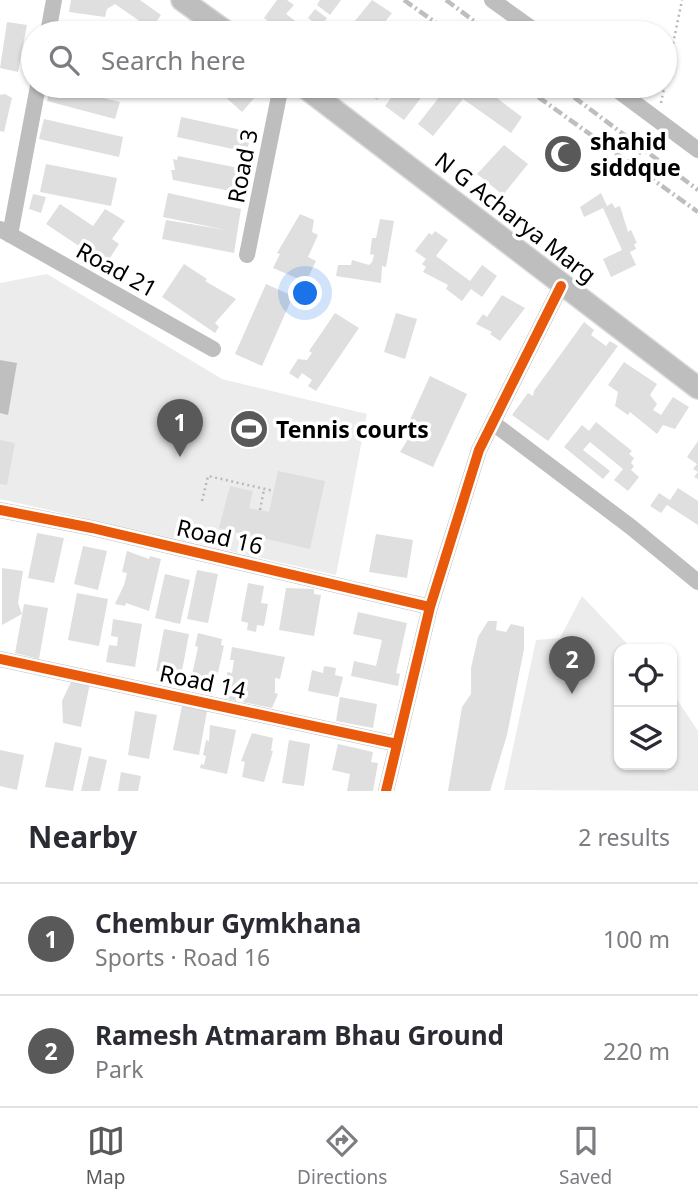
<!DOCTYPE html>
<meta charset="utf-8">
<style>
:root{--surface:#fff;--page:#f7f7f7;--text:#2b2b33;--muted:#7c7c81;--line:#e1e1e2;--accent:#595959}
body{margin:0;font-family:"Noto Sans",sans-serif;background:var(--page);color:var(--text)}
.controls{position:absolute;right:21px;bottom:21px;display:grid;overflow:hidden;border-radius:14px;box-shadow:0 2px 5px #0004}
.controls button{width:63px;height:63px;display:grid;place-items:center;padding:0;border:0;border-bottom:2px solid var(--line);background:var(--surface);color:var(--text);font:35px sans-serif}
.you{position:absolute;left:306px;top:294px;width:24px;height:24px;margin:-18px;border:5px solid #fff;border-radius:50%;background:#1a73e8;box-shadow:0 0 0 10px #1a73e833}
.badge{display:grid;place-items:center;width:46px;height:46px;border-radius:50%;background:var(--accent);color:#fff;font-size:23px;font-weight:700}
.pin{position:absolute;translate:-50% -58px;filter:drop-shadow(0 2px 4px #0008)}
.pin::after{content:'';position:absolute;top:37px;width:24px;height:21px;background:inherit;clip-path:polygon(0 0,100% 0,50% 100%)}
.list{margin:0;padding:0;list-style:none}
h2{display:flex;justify-content:space-between;align-items:center;height:91px;margin:0;padding:0 28px;font-size:30px}
h2 small{font-size:23px;font-weight:400;color:var(--muted)}
.list li{display:grid;grid-template-columns:46px 1fr auto;gap:21px;align-items:center;box-sizing:border-box;height:112px;padding:0 28px;border-top:2px solid var(--line)}
.list b{display:block;font-size:26px;white-space:nowrap}
.list p{margin:0;font-size:23px;white-space:nowrap;color:var(--muted)}
.list em{font-size:23px;font-style:normal;color:var(--muted)}
.icon{flex:none;width:38px;height:38px;fill:none;stroke:currentColor;stroke-width:2;stroke-linecap:round;stroke-linejoin:round}
.map{position:relative;flex:none;width:698px;height:791px;overflow:hidden}
.search{position:absolute;background:var(--surface);box-shadow:0 2px 5px #0004;left:21px;right:21px;top:21px;height:77px;display:flex;align-items:center;gap:18px;box-sizing:border-box;padding:0 24px;border-radius:38px;color:var(--muted);font-size:26px}
.sheet{height:315px;background:var(--surface)}
nav{display:flex;justify-content:space-around;align-items:center;box-sizing:border-box;height:98px;border-top:2px solid var(--line);background:var(--surface);font-size:19px;color:var(--muted)}
nav a{display:grid;justify-items:center;gap:4px}
nav .on{color:var(--accent)}
.map>svg:first-child{display:block}
.green{fill:#ececec}
.water{fill:#bfbfbf}
.building{fill:#dfdfdf}
.lines{fill:none;stroke-linecap:round;stroke-linejoin:round}
.major-casing{stroke:#dbdbdb;stroke-width:24}
.path{stroke:#b9b9b9;stroke-width:2.5;stroke-dasharray:2 3.5;stroke-linecap:butt}
.minor{stroke:#bebebe;stroke-width:16}
.major{stroke:#bebebe;stroke-width:21}
.rail{stroke:#bebebe;stroke-width:4.5;stroke-dasharray:10 3.5 2 3.5;stroke-linecap:butt}
.path-bridge{stroke:#b9b9b9;stroke-width:2.5;stroke-dasharray:2 3.5;stroke-linecap:butt}
.cycleway-casing{stroke:#fff;stroke-width:15}
.cycleway{stroke:#e8590c;stroke-width:10}
.labels{text-anchor:middle;dominant-baseline:central;stroke-width:7;stroke-linejoin:round;paint-order:stroke}
.poi-label{font-size:23px;font-weight:bold;fill:#000;stroke:#fff;text-anchor:start}
.street-label{font-size:23px;fill:#000;stroke:#fff}
</style>
<div class="map">
<svg width="698" height="791" viewBox="0 0 698 791">
<rect width="100%" height="100%" fill="#fff"/>
<path class="green" d="M47,274l175,105 145,35 -31,161 -336,-76v-216z
M582,596l50,53h-13v116h53v-73l26,39v60l-194,-1 32,-150 24,-2z"/>
<path class="water" d="M0,360l17,3 -9,52 -8,-2z"/>
<path class="building" d="M71,0h69l21,15 -10,14 -36,-25 -8,5 -2,8 -36,-5z
M277,0h10l7,5 -8,9 25,19h-27l-20,-15z
M320,0h21l-11,15 -13,-10z
M372,0l20,13 -16,20h-31z
M315,9l12,9 -7,9 -12,-9z
M7,22l20,3 -9,47 -18,-4z
M51,86l69,16 -5,17 -68,-18z
M213,86h31l12,10 -14,16z
M359,86h30l-12,14z
M400,86h30l-26,34 -19,-14z
M448,86h33l41,31 -11,16 -48,-34 -30,37 -15,-12z
M5,94l7,4 -8,34 -4,-1v-36z
M181,117l70,15 -4,20 -70,-15z
M44,119l79,18 -4,20 -80,-18z
M504,145l24,19 -25,31 -26,-21z
M178,156l71,14 -3,24 -73,-14 -2,-10h4l-2,-11 4,1z
M46,164l71,14 -6,28 -71,-14z
M168,193l73,16 -7,44 -72,-14 4,-19 60,10 -63,-13z
M601,193l6,13 5,-3 3,5 5,-2 8,26 3,-2 6,13 -3,1 2,5 -6,3 6,13 -25,12 -8,-18 19,-9 -19,-42 -19,9 -4,-10z
M33,194l13,3 -5,16 -12,-4z
M60,204l33,22 12,-17 20,12 -13,18 7,5 -13,20 -60,-40z
M300,214l14,6 -2,12 6,3 -10,22 8,4 -10,21 -33,-14 7,-14 -3,-1z
M380,219l14,2 -8,46 -4,-1 -1,17 -45,-7 2,-11h13l1,-5 17,5 3,-3 2,-7 -4,-1 2,-16h4z
M435,231l13,9 -12,16 34,25 12,-16 15,11 -15,21 -11,-8 -9,12 -16,-12 2,-4 -25,-13 3,-5 -4,-3 4,-5 -11,-8 14,-18 3,2z
M184,264l23,15 -2,2 31,18 -21,24 4,4 -4,6 -53,-36z
M266,284l27,12 -31,70 -27,-12z
M502,295l23,13 -25,33 -10,-7 2,-2 -16,-8 7,-10 4,3z
M335,313l24,15 -43,63 -8,-5 4,-6 -10,-7 -4,6 -9,-6 9,-14 9,1 5,-7 -3,-2z
M396,313l21,6 -12,40 -21,-7z
M584,322l10,8 -3,5 15,11 4,-5 8,5 -70,95 -36,-26 16,-22 5,3 1,-5z
M624,362l33,22 -7,11 7,9 -4,6 8,5 12,-18 16,10 -14,22 -12,-4 -6,9 -27,-22 -2,3 -13,-9 3,-14 -10,-7z
M430,376l37,18 -34,73 -33,-15 10,-16 -6,-3z
M596,422l36,29 -3,3 5,4 -3,5 3,3 -3,4 8,7 -11,14 -14,-11 9,-11 -33,-27 -7,8 27,21 -7,8 -39,-32 18,-22 7,6z
M0,440l15,3 -8,42 -7,-1z
M698,441v38l-4,-2 4,-5 -5,-3 4,-5 -10,-7z
M278,471l47,10 -15,68 -91,-21 11,-42 23,5 -4,17 20,4z
M678,488l20,13v24l-31,-20 -6,8 -11,-7 9,-13 11,7z
M37,533l27,5 -10,45 -26,-5z
M376,534l37,6 -6,38 -38,-6z
M83,546l24,5 -9,39 -24,-6z
M127,551l22,8 1,-3 11,3 -12,52 -23,-8 -1,3 -10,-2 9,-19 3,-12 -5,-1z
M2,568l21,3 -5,32 4,11 -20,11z
M197,570l21,4 -10,49 -21,-4z
M165,574l25,6 -10,44 -25,-6z
M248,583l16,3 -3,17 7,1 -4,22 -7,-1 -1,7 -9,-2 1,-7 -7,-2z
M286,588l28,1v5l7,1 -7,41 -35,-6z
M77,593l31,6 -9,47 -31,-6z
M24,604l24,4 -9,51 -24,-6z
M358,612l49,11 -11,50 4,1 -2,12 -47,-10 3,-15 22,5 6,-26 -29,-6z
M113,619l29,5 -7,43 -29,-5 3,-17 8,1 1,-9 -7,-1z
M488,621h9l-1,9 10,2 5,-8 13,3v22l-17,86 -17,56h-42l14,-84 9,-13v-26l7,-31z
M164,629l25,5 -8,42 -25,-5z
M198,633l24,6 -1,6 3,1 -10,44 -9,-2 1,-4 -20,-1 2,-9 4,1 6,-28 -3,-1z
M232,647l53,10 -5,22 -5,-1v15l3,1 -6,14 -50,-10 3,-14h3l-1,-12 5,1 2,-13h-4z
M324,666l12,2 -1,7 8,2 -5,20 -30,-6 4,-21 11,3z
M72,680l18,3 -9,44 -18,-4 -1,-22z
M340,697l37,7 -4,24 -37,-7z
M183,701l25,5 -9,49 -26,-5z
M135,711l22,4 -8,44 -21,-4z
M210,725l26,5 -9,44 -27,-6 1,-4 3,1 2,-9 -3,-1 3,-15 3,1z
M252,733l21,5 -2,13h2l-9,31 -22,-5 3,-15 -4,-1z
M289,740l21,4 -6,42 -22,-3z
M55,742l27,6 -9,43 -28,-4z
M338,744l35,8 -2,10 7,1 -5,28h-26l3,-17 -18,-4z
M0,750l24,5 -7,35 -17,-4z
M89,756l18,4 -7,31h-19z
M121,772l20,4 -3,15h-20z"/>
<g class="lines">
<defs>
<path id="major" d="M182,0l46,33
M303,86l395,302"/>
</defs>
<use href="#major" class="major-casing"/>
<path class="path" d="M661,103l21,-103
M202,501l6,-25 66,15
M260,510l4,-21"/>
<path class="minor" d="M492,0l46,33
M48,33l6,-33
M612,86l86,64
M0,229l213,120
M10,235l28,-149
M247,255l34,-169
M493,423l138,104 67,55
M0,510l92,18 338,79
M0,659l397,85
M386,791l44,-184 49,-157 82,-164"/>
<use href="#major" class="major"/>
<path class="rail" d="M404,0l46,33
M446,0l44,33
M523,86l175,126
M559,86l139,104"/>
<path class="path-bridge" d="M626,172l25,-33"/>
<defs>
<path id="cycleway" d="M0,510l92,18 338,79
M0,659l397,85
M386,791l44,-184 49,-157 82,-164"/>
</defs>
<use href="#cycleway" class="cycleway-casing"/>
<use href="#cycleway" class="cycleway"/>
</g>
<defs>
<symbol id="mosque-disc" viewBox="-11 -11 22 22"><circle r="9.5" fill="#595959" stroke="#fff"/><path d="M3.5-4.9A6 6 0 1 0 3.5 4.9A5 5 0 1 1 3.5-4.9Z" fill="#fff"/></symbol>
<symbol id="stadium-disc" viewBox="-11 -11 22 22"><circle r="9.5" fill="#595959" stroke="#fff"/><path d="M0-5a6.5 5 0 1 0 0 10a6.5 5 0 1 0 0-10ZM-3.5-1.8h7v3.6h-7Z" fill="#fff"/></symbol>
</defs>
<g fill-rule="evenodd">
<use href="#mosque-disc" x="541" y="132" width="44" height="44"/>
<use href="#stadium-disc" x="227" y="407" width="44" height="44"/>
</g>
<g class="labels">
<g class="poi-label">
<text x="590" y="141">shahid<tspan x="590" dy="26">siddque</tspan></text>
<text x="276" y="429">Tennis courts</text>
</g>
<g class="street-label">
<text transform="translate(242 166) rotate(-79)">Road 3</text>
<text transform="translate(516 217) rotate(38)">N G Acharya Marg</text>
<text transform="translate(117 269) rotate(29)">Road 21</text>
<text transform="translate(220 536) rotate(13)">Road 16</text>
<text transform="translate(203 681) rotate(12)">Road 14</text>
</g>
</g>
</svg>
<div class="controls">
<button><svg class="icon" aria-label="locate" viewBox="0 0 24 24"><circle cx="12" cy="12" r="6"/><path d="M12 2v4M12 18v4M2 12h4M18 12h4"/></svg></button>
<button><svg class="icon" aria-label="layers" viewBox="0 0 24 24"><path d="M12 4l9 5-9 5-9-5zM3 14l9 5 9-5"/></svg></button>
</div>
<div class="you"></div>
<div class="pin badge" style="left:180px;top:457px">1</div>
<div class="pin badge" style="left:572px;top:694px">2</div>
<div class="search"><svg class="icon" aria-label="search" viewBox="0 0 24 24"><circle cx="10" cy="10" r="6"/><path d="M15 15l6 6"/></svg>Search here</div>
</div>
<section class="sheet">
<h2>Nearby<small>2 results</small></h2>
<ul class="list">
<li><span class="badge">1</span><div><b>Chembur Gymkhana</b><p>Sports · Road 16</p></div><em>100 m</em></li>
<li><span class="badge">2</span><div><b>Ramesh Atmaram Bhau Ground</b><p>Park</p></div><em>220 m</em></li>
</ul>
</section>
<nav>
<a class="on"><svg class="icon" aria-label="map" viewBox="0 0 24 24"><path d="M3 6l6-2 6 2 6-2v14l-6 2-6-2-6 2zM9 4v14M15 6v14"/></svg>Map</a>
<a><svg class="icon" aria-label="directions" viewBox="0 0 24 24"><path d="M12 3l9 9-9 9-9-9zM9 14v-3h6M13 9l2 2-2 2"/></svg>Directions</a>
<a><svg class="icon" aria-label="saved" viewBox="0 0 24 24"><path d="M7 4h10v16l-5-4-5 4z"/></svg>Saved</a>
</nav>
